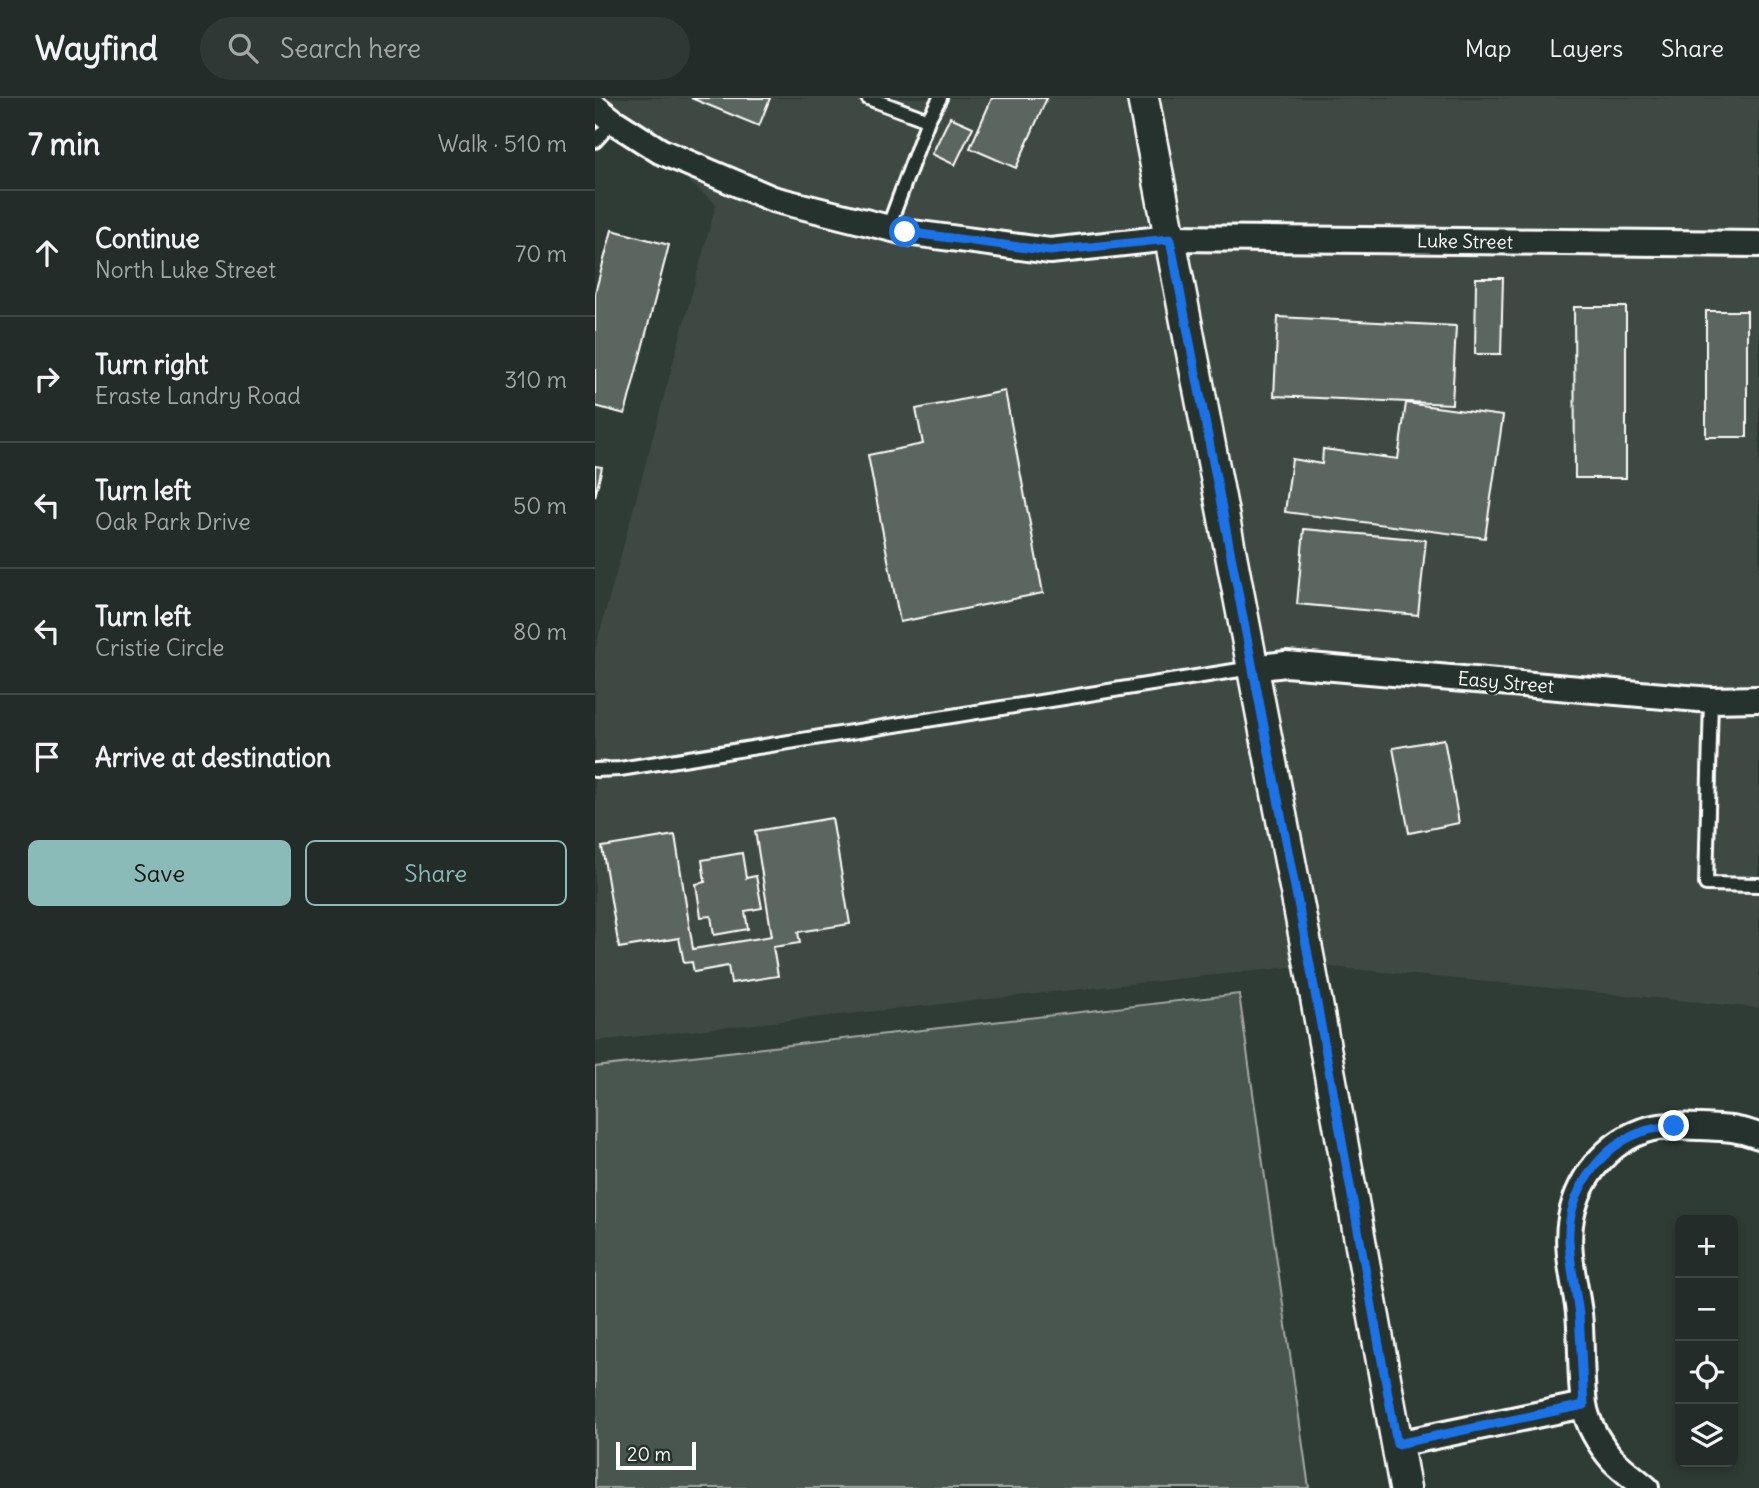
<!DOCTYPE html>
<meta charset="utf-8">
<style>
:root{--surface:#232c28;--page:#2f3834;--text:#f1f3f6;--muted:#a3a7a8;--line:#404845;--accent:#8bbbb9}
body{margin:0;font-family:Delius,sans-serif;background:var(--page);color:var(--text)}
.controls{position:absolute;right:21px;bottom:21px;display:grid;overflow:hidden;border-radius:10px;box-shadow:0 4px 10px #0003}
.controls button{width:63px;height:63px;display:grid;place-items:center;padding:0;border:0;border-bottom:2px solid var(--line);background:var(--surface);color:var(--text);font:35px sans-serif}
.scale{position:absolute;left:21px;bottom:18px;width:80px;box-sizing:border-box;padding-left:7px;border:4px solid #fff;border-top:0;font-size:19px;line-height:24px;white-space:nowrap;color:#fff;-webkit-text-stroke:5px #26332d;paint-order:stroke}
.stop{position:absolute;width:21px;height:21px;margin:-16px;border:5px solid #1a73e8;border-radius:50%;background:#fff}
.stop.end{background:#1a73e8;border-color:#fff;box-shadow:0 2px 7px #0008}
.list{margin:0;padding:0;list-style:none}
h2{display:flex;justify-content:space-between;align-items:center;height:91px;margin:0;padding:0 28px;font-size:30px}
h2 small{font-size:23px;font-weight:400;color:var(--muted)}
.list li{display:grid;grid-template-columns:46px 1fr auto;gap:21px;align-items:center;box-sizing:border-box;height:126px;padding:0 28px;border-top:2px solid var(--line)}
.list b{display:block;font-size:26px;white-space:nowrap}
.list p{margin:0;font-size:23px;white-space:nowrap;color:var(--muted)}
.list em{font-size:23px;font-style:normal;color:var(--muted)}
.actions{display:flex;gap:14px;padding:21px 28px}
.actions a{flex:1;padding:16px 0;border:2px solid var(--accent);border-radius:10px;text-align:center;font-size:24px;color:var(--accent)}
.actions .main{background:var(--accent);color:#111}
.icon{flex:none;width:38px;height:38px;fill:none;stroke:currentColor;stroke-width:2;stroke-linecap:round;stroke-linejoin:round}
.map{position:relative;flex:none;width:1164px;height:1390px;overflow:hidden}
header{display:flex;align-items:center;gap:42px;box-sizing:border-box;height:98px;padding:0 35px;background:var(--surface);border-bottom:2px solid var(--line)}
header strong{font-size:33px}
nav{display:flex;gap:38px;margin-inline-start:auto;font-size:24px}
.search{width:490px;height:63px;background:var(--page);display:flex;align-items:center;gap:18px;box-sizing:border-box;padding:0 24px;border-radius:38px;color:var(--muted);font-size:26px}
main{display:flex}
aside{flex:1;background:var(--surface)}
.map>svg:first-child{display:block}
.built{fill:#3c4842}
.green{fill:#4a544f;stroke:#a4aaa7;stroke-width:2}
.building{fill:#5b6661;stroke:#fff;stroke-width:2}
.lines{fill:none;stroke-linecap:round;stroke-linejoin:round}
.service-casing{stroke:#fff;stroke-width:18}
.minor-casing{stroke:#fff;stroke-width:30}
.tertiary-casing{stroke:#fff;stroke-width:35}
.service{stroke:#26332d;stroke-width:12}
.minor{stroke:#26332d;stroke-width:24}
.tertiary{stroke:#26332d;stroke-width:30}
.route{stroke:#1a73e8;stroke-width:9}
.labels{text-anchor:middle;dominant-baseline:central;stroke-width:6;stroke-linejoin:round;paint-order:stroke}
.street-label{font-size:19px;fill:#fff;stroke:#26332d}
</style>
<header>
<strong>Wayfind</strong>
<div class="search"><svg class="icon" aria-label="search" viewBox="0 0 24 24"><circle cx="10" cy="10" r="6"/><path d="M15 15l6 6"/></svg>Search here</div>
<nav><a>Map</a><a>Layers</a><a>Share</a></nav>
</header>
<main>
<aside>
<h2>7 min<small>Walk · 510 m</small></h2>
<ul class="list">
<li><svg class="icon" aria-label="ahead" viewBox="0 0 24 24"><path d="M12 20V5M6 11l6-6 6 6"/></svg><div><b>Continue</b><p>North Luke Street</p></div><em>70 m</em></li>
<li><svg class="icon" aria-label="right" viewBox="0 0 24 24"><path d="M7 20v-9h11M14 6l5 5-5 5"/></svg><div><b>Turn right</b><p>Eraste Landry Road</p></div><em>310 m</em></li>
<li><svg class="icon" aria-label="left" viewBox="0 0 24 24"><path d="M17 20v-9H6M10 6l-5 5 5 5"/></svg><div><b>Turn left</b><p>Oak Park Drive</p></div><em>50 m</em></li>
<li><svg class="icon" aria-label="left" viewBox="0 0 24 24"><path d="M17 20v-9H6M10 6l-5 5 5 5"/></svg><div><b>Turn left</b><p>Cristie Circle</p></div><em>80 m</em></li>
<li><svg class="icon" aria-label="arrive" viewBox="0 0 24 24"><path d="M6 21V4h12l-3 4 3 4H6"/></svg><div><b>Arrive at destination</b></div></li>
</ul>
<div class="actions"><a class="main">Save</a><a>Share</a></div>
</aside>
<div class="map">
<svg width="1164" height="1390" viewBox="0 0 1164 1390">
<rect width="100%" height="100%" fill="#2f3b35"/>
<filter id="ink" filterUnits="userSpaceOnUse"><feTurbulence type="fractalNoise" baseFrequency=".0143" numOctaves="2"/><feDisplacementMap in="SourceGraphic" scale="14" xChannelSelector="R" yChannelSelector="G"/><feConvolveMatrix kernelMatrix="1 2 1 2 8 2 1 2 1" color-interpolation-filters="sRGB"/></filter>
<g filter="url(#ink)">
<path class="built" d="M0,0h1164v910l-449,-43 -715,76v-391l121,-446 -121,-99z"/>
<path class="green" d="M644,896l70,494h-714v-421z"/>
<path class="building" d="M96,0h79l-11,28z
M397,0h55l-31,70 -46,-20z
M355,19l23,10 -18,38 -23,-11z
M17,132l57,15 -44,169 -30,-8v-113z
M881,180h27l-2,76h-26z
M979,209h52v171h-51z
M1111,213h41v126h-41z
M683,219l178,9 -4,78 -178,-8z
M410,293l38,202 -143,29 -32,-167 55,-11 -7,-35z
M811,305l97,13 -18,122 -200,-26 7,-53 30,5 1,-15 75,10z
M0,368l7,1 -7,30z
M709,431l122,11 -8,75 -121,-11z
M849,641l15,84 -50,10 -16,-85z
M237,720l18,106 -52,8 2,11 -27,4 5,29 -47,7 -3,-17 -34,6 -2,-10 -8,1 -5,-25 -60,10 -17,-101 73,-12 18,114 79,-13 -17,-105z
M147,755l4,25 10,-2 6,32 -17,3 3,18 -34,6 -3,-19 -10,1 -5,-33 9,-2 -3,-22z"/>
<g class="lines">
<defs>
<path id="service" d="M273,0l60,22
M0,43l18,-20
M293,130l40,-108 12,-22
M1116,602l-5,184 53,1
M0,672l25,-1 632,-101"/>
<path id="minor" d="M0,9l18,14 47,30 113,48 132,33 145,19 120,-13 589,6
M657,570l34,-4 425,36 48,-1
M802,1346l187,-39
M1051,1390c-11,-9 -23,-18 -33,-28 -13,-15 -26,-36 -29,-56 -4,-30 -2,-61 -5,-91 -4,-31 -14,-64 -8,-95 8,-44 43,-84 88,-91 14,-2 28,0 42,0 22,1 37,1 58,9"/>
<path id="tertiary" d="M548,0l167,867 95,523"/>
</defs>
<use href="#service" class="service-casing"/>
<use href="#minor" class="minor-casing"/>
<use href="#tertiary" class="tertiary-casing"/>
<use href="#service" class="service"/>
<use href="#minor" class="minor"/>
<use href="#tertiary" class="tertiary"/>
</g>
</g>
<g class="lines" filter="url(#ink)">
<path class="route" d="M310,134l145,19 120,-12 140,726 87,479 187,-39c-2,-30 -3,-60 -5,-90 -3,-25 -9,-50 -10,-75 -2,-46 30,-93 73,-108 10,-4 21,-5 32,-6"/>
</g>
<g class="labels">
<g class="street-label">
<text transform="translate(870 143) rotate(1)">Luke Street</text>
<text transform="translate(911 584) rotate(5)">Easy Street</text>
</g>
</g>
</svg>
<div class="controls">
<button>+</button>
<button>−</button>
<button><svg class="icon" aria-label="locate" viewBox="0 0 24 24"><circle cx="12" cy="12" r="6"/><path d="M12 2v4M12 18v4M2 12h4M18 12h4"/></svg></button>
<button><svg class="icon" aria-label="layers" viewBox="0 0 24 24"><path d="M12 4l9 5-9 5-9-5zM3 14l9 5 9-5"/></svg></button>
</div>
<div class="scale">20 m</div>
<div class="stop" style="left:310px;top:134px"></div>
<div class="stop end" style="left:1079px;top:1028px"></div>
</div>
</main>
